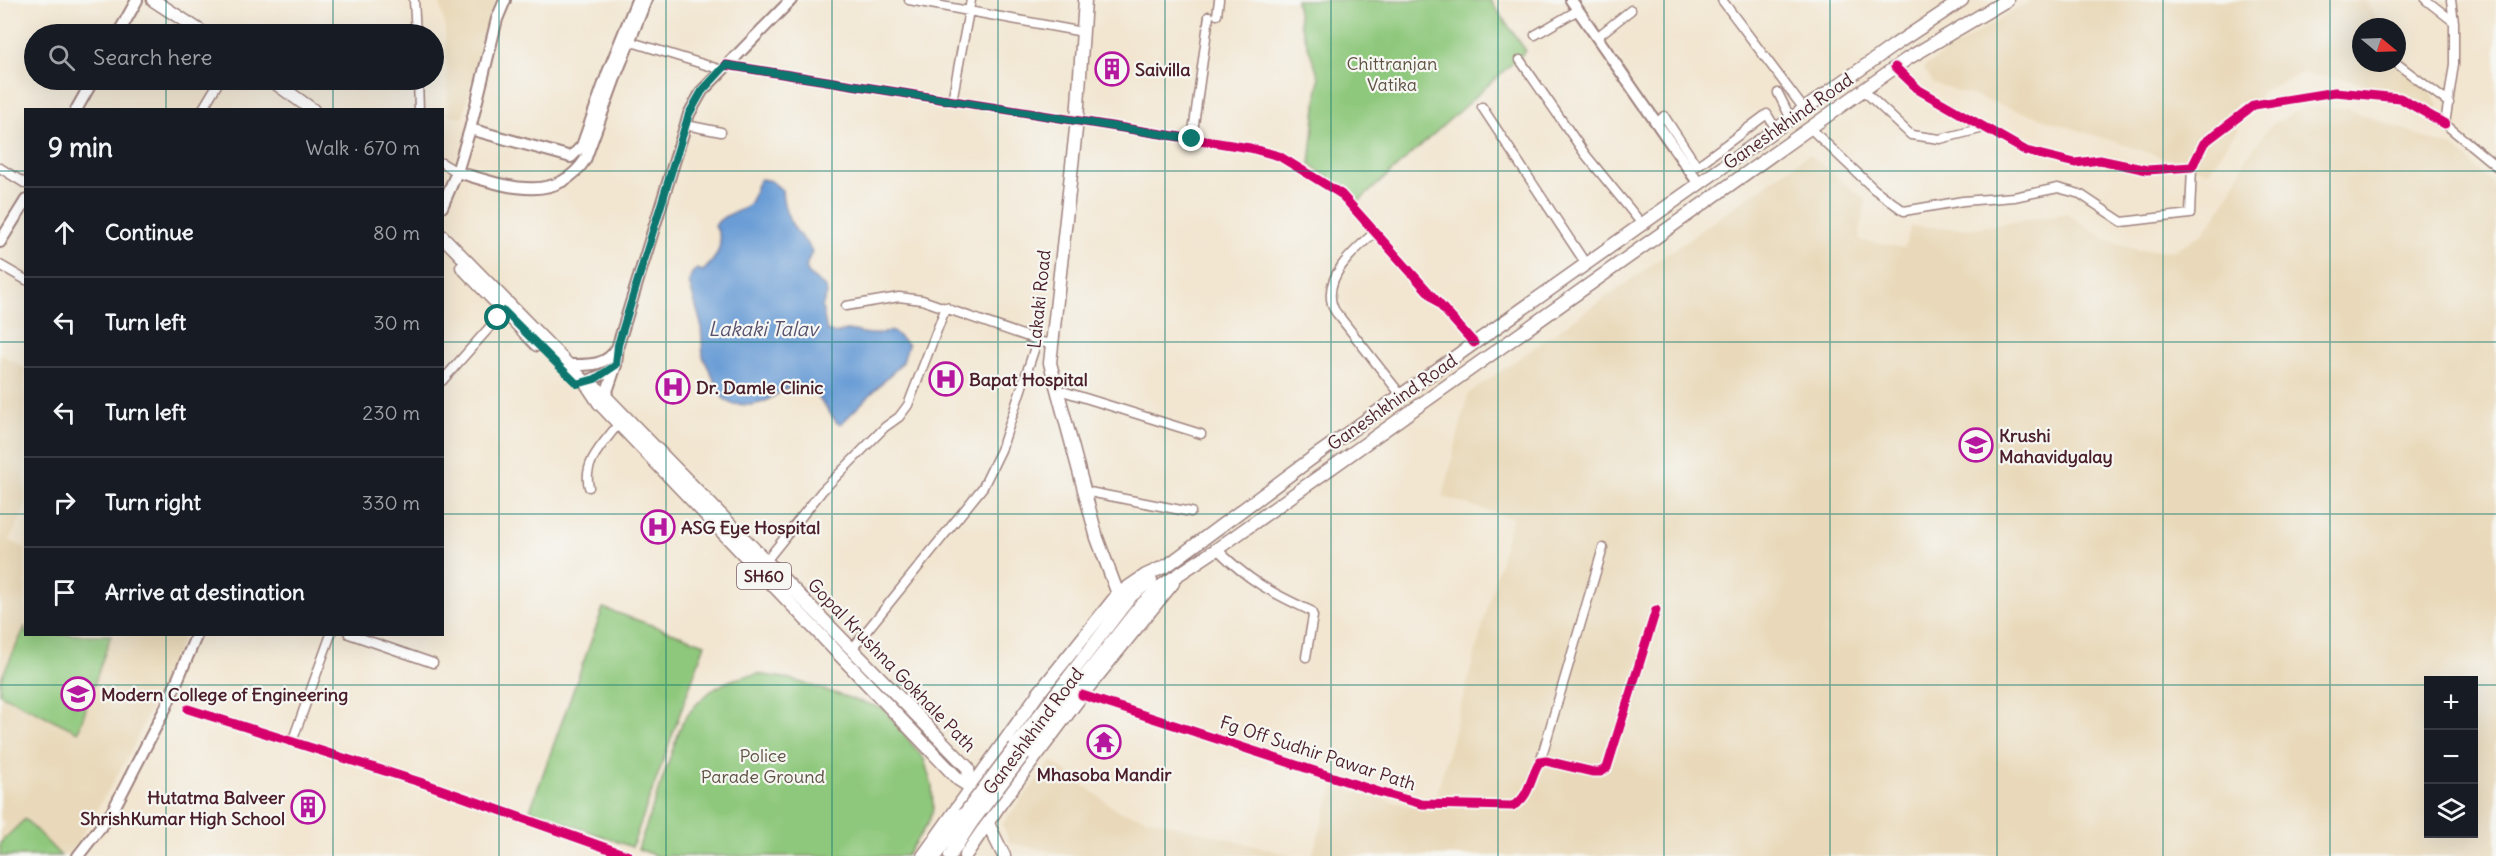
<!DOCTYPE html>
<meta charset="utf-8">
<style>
:root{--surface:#171b24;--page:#242831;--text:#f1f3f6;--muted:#9ea1a6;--line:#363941}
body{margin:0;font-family:Delius,sans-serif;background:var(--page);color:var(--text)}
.controls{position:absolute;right:18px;bottom:18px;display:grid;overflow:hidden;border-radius:0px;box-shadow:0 6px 24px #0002}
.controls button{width:54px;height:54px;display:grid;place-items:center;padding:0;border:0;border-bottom:2px solid var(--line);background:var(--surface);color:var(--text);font:30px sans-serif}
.compass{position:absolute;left:2352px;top:18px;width:54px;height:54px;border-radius:50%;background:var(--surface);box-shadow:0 6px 24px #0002;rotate:109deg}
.stop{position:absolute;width:18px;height:18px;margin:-14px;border:4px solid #0f766e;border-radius:50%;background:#fff}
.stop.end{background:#0f766e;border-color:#fff;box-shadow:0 2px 6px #0008}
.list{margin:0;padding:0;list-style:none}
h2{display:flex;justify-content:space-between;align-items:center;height:78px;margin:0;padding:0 24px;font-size:26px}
h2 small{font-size:20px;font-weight:400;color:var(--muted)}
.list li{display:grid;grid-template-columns:39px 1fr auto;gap:18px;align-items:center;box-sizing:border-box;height:90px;padding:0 24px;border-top:2px solid var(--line)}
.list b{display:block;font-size:22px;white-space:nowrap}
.list em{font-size:20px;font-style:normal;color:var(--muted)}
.icon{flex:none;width:33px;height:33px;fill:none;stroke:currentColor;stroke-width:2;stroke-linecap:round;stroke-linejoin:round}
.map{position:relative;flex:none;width:2496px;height:856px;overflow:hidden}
.search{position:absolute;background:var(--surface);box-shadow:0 6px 24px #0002;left:24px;top:24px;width:420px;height:66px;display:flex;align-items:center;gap:15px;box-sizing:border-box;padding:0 21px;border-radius:33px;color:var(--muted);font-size:22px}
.panel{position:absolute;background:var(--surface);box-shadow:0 6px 24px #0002;left:24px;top:108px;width:420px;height:528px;border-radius:0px}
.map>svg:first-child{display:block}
.built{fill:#e9d9ba;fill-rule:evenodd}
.green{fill:#8ec87c;stroke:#6c7454;stroke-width:1.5}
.water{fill:#6b9dd6;stroke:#5a5e80;stroke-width:1.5}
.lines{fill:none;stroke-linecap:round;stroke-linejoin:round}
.minor-casing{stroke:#9e827e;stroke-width:11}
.tertiary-casing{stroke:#9e827e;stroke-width:14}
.secondary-casing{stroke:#9e827e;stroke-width:15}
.primary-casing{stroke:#9e827e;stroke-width:15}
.minor{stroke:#fff;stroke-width:8}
.tertiary{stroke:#fff;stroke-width:10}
.secondary{stroke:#fff;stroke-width:12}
.primary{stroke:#fff;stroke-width:12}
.primary-bridge-casing{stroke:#9e827e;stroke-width:15;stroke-linecap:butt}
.primary-bridge{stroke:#fff;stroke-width:12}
.cycleway-casing{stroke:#f6f6f2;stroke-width:13}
.cycleway{stroke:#d6006c;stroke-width:9}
.route{stroke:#0f766e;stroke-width:8}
.grid{fill:none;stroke:#0f766e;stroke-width:1.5;stroke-opacity:0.55}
.labels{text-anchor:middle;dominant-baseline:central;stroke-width:4.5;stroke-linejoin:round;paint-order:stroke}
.shield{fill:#f6f6f2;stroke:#7e6067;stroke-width:1.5}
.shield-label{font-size:16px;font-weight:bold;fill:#4a1f2b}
.park-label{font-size:18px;fill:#5e5243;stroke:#f6f6f2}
.poi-label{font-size:18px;font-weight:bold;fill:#4a1f2b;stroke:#f6f6f2;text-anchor:start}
.street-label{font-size:18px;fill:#4a1f2b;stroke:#f6f6f2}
.water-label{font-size:20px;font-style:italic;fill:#57516f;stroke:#f6f6f2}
</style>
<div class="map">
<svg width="2496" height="856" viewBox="0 0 2496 856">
<rect width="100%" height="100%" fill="#f6f6f2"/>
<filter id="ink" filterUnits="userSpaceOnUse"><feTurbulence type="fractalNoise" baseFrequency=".0167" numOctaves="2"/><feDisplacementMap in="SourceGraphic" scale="12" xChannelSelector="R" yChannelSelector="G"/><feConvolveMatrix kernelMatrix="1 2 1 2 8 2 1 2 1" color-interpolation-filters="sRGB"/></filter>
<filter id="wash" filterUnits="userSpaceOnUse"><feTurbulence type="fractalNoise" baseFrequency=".008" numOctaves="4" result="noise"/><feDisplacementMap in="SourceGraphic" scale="24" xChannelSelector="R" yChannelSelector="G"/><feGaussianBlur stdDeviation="1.35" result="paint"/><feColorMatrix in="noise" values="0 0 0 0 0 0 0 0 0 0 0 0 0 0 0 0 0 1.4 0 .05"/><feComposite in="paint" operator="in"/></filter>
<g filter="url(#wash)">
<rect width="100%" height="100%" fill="#f2e6d1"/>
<path class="built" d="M439,0h57l-15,43 -18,75 -15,-3 -3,-90z
M2031,0h333l19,27h-22v36h36v-17l42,60 -7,8 -53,-26 -38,-10 -42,-4 -35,17 -56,81 -275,-89 -10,-16z
M2305,106l43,3 110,41 38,37v669h-1184l22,-70 98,26 80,-294 -69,-21 25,-103 341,-240 56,46 -6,40 45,8 7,-22 58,3 97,-16 40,26 31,11 36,1 30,-18 20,-27 25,-50 22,-30zM2428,680h46v154h-46z
M0,354l25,14v141l-16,31 16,8 1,86 158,1 -54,119 -61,102h-69v-25l6,-7 -6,-6z
M1052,761l66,50 177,45h-223l-62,-13 -8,-19z"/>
<path class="green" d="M1296,0h194l36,51 -169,152 -10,-13 -37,-25 9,-88 -19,-53z
M603,608l102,36 -73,203 -102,-37z
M25,627l1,7 85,1 -33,97 -78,-38v-13z
M758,674l32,5 94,30 40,50 8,27 1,23 -5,14 -22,33h-249l-19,-7 44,-126c19,-29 41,-45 76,-49z
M25,819l36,37h-61v-13z"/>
<path class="water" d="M761,179l10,2 11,9c1,18 7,32 18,46 5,6 10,9 12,16 -1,3 -3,6 -4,9 -7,15 11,18 18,28l1,5 -5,13 5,24 9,3c14,-9 23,1 38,0 7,0 13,-4 20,-2l14,13 -5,17 -62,62 -4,-1 -21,-29 -14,-8 -10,-1 -28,17 -12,3 -20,-1 -9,-6 -20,-41 -2,-33 -12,-42 3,-9 5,-4 6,2c14,-13 23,-27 12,-45 7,-13 23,-12 33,-21 8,-8 5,-19 13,-26z"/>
</g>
<g filter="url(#ink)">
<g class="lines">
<defs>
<path id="minor" d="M414,0l2,34
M909,0l174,32
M1722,0l82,109
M2426,0l28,22v42l-9,60 51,42
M2451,0l3,22
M1217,15l2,-15
M1535,35l43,-25
M1597,37l34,-27
M625,40l97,30
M1520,60l65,94 57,70
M2396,63l53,40
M726,65l524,83 29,8 62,38 133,149
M1895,67l24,23 107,61 49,12 25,-3 47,10 45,-3 12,-24 50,-38 81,-13 65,6 45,26
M418,80l1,30
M1863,90l48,45 29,4 44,-11
M1778,93l13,26
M952,101l19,-101
M1482,107l104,157
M202,110l18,-30
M1657,123l7,-7 33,50 70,-52 9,15
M686,125l35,7
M1810,128l64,61 30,22 59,-10 51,-4 44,-9 22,6 42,28 68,-8 2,-47
M1192,139l17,-123
M442,163l15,9
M0,168l26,16
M1375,232c-19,17 -51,43 -43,72 1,4 4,9 7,12l62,79
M0,265l26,15
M846,306l53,-9 23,3 129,45
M442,381l62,-70
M1056,389l145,45
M589,487c-7,-25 16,-45 30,-64
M1084,491l107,21
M1217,549c32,32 53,43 94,62l2,5 -7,41
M766,561l56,-70 63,-64 14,-10 9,-12 38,-98
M349,634l84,29
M852,649l131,-162 18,-37 36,-109
M1082,695l297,97 43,12 90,2c18,-7 18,-30 28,-44l6,-1 47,11h7l7,-4 49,-158
M188,709l238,75 203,72
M292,742l39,-108
M1540,762l63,-214"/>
<path id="tertiary" d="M1571,0l128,184
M118,34l19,-34
M76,110l17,-30
M470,129l101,28 11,-11 26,-74 29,-72
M457,172c43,12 97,35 128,-12l31,-85 30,-75
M442,207l15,-35 13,-43 27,-110 8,-19
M0,242l26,-42
M568,365c19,0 38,2 49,-17
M585,382l19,-8 12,-9 2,-20 71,-231 13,-23 89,-91
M602,400l3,-3 11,-32
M78,856l34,-44 54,-105 31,-73"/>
<path id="secondary" d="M1085,0l-8,120 -27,243 47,175 21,56"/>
<path id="primary" d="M153,0l52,34
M271,80l42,30
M442,236l143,146 13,7 370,379 2,19 34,69
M462,267l75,78
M585,382l14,21 360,377 11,7
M1015,747l116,-151 20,-16
M1024,754l116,-148 21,-20 56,-37 690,-490 100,-59
M923,856l115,-162 80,-100 28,-19 22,-10 143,-106 585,-415 66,-44
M935,856l30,-43
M950,856l22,-34
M965,856l36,-53 81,-108 91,-112"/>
</defs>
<use href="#minor" class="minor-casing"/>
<use href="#tertiary" class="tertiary-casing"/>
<use href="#secondary" class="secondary-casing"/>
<use href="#primary" class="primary-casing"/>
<use href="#minor" class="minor"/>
<use href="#tertiary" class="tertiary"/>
<use href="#secondary" class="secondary"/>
<use href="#primary" class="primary"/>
<defs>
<path id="primary-bridge" d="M965,813l50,-66
M972,822l52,-68"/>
</defs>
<use href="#primary-bridge" class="primary-bridge-casing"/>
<use href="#primary-bridge" class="primary-bridge"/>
<defs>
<path id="cycleway" d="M726,65l524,83 29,8 62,38 133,149
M1895,67l24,23 107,61 49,12 25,-3 47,10 45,-3 12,-24 50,-38 81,-13 65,6 45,26
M1082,695l297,97 43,12 90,2c18,-7 18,-30 28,-44l6,-1 47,11h7l7,-4 49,-158
M188,709l238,75 203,72"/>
</defs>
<use href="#cycleway" class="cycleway-casing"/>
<use href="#cycleway" class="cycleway"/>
</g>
</g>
<g class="lines" filter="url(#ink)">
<path class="route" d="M498,318l6,-7 73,73 18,-5 21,-14 2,-20 71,-231 13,-23 24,-26 466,74"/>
</g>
<path class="grid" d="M166,0v34M333,0v34M499,0v856M666,0v856M832,0v856M998,0v856M1165,0v856M1331,0v856M1498,0v856M1664,0v856M1830,0v856M1997,0v856M2163,0v856M2330,0v856M166,80v30M333,80v30M0,171h26M442,171h2054M0,342h26M442,342h2054M0,514h26M442,514h2054M166,634v222M333,634v222M0,685h2428M2474,685h22"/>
<defs>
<symbol id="building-ring" viewBox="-11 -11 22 22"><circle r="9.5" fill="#f6f6f2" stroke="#b5179e" stroke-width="1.5"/><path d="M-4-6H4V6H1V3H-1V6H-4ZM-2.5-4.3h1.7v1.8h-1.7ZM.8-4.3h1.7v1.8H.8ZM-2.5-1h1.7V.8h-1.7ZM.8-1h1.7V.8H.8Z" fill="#b5179e"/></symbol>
<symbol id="hospital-ring" viewBox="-11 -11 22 22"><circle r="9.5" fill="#f6f6f2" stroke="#b5179e" stroke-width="1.5"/><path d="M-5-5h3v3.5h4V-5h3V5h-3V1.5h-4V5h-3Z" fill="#b5179e"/></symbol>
<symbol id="university-ring" viewBox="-11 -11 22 22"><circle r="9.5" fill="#f6f6f2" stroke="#b5179e" stroke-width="1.5"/><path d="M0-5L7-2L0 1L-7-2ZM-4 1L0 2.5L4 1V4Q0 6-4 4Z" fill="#b5179e"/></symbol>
<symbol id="temple-ring" viewBox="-11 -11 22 22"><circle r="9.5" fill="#f6f6f2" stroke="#b5179e" stroke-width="1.5"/><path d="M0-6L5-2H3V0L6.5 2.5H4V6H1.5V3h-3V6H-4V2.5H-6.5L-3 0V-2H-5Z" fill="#b5179e"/></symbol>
</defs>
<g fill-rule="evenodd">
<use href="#building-ring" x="1093" y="50" width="38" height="38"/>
<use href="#hospital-ring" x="927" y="360" width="38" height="38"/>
<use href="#hospital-ring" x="654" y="368" width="38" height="38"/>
<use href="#university-ring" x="1957" y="426" width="38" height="38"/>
<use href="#hospital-ring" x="639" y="508" width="38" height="38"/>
<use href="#university-ring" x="59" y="675" width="38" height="38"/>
<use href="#temple-ring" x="1085" y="723" width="38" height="38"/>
<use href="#building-ring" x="289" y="788" width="38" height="38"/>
</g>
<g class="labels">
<rect class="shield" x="737" y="563" width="54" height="26" rx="4.5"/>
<g class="shield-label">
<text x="764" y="576">SH60</text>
</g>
<g class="park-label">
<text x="1392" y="63">Chittranjan<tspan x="1392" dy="21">Vatika</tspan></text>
<text x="763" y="755">Police<tspan x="763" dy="21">Parade Ground</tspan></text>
</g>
<g class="poi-label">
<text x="1135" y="69">Saivilla</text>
<text x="969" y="379">Bapat Hospital</text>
<text x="696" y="387">Dr. Damle Clinic</text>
<text x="1999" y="435">Krushi<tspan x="1999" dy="21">Mahavidyalay</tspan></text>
<text x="681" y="527">ASG Eye Hospital</text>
<text x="101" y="694">Modern College of Engineering</text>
<text x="1104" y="774" text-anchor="middle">Mhasoba Mandir</text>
<text x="285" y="797" text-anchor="end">Hutatma Balveer<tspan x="285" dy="21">ShrishKumar High School</tspan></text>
</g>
<g class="street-label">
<text transform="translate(1788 121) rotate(-35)">Ganeshkhind Road</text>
<text transform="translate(1039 299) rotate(-84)">Lakaki Road</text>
<text transform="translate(1392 402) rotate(-35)">Ganeshkhind Road</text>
<text transform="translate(892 665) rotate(46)">Gopal Krushna Gokhale Path</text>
<text transform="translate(1033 731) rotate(-53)">Ganeshkhind Road</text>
<text transform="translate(1318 753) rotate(18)">Fg Off Sudhir Pawar Path</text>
</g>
<g class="water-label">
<text x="763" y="328">Lakaki Talav</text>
</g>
</g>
</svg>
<div class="controls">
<button>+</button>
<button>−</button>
<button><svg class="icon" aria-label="layers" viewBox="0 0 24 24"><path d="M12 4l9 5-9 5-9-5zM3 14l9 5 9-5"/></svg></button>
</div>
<svg class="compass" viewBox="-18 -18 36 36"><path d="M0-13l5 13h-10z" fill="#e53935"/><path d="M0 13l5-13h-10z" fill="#9ea1a6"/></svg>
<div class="stop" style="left:498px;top:318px"></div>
<div class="stop end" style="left:1192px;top:139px"></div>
<div class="search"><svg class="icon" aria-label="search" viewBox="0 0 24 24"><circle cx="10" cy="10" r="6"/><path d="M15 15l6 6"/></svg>Search here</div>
<section class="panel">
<h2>9 min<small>Walk · 670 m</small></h2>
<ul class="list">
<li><svg class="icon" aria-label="ahead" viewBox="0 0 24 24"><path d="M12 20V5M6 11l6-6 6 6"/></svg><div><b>Continue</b></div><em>80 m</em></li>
<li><svg class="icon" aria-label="left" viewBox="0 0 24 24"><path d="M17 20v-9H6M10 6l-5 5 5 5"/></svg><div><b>Turn left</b></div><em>30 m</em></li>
<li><svg class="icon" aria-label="left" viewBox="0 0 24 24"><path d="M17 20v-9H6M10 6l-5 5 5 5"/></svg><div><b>Turn left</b></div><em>230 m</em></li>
<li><svg class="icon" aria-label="right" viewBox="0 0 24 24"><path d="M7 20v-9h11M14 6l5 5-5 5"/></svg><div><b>Turn right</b></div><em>330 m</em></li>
<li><svg class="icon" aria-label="arrive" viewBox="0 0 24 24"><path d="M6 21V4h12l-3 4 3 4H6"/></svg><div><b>Arrive at destination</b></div></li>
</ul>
</section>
</div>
